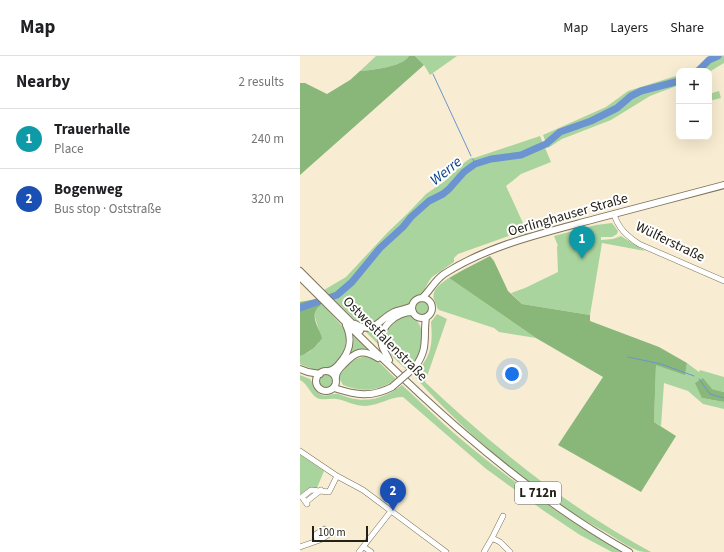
<!DOCTYPE html>
<meta charset="utf-8">
<style>
:root{--surface:#fff;--page:#f2f2f2;--text:#202124;--muted:#757577;--line:#e0e0e0;--accent:#8536a6}
body{margin:0;font-family:"Source Sans 3",sans-serif;background:var(--page);color:var(--text)}
.controls{position:absolute;right:12px;top:12px;display:grid;overflow:hidden;border-radius:8px;box-shadow:0 4px 16px #0002}
.controls button{width:36px;height:36px;display:grid;place-items:center;padding:0;border:0;border-bottom:1px solid var(--line);background:var(--surface);color:var(--text);font:20px sans-serif}
.scale{position:absolute;left:12px;bottom:10px;width:56px;box-sizing:border-box;padding-left:4px;border:2px solid #242117;border-top:0;font-size:11px;line-height:14px;white-space:nowrap;color:#242117;-webkit-text-stroke:3px #fff;paint-order:stroke}
.you{position:absolute;left:212px;top:318px;width:14px;height:14px;margin:-10px;border:3px solid #fff;border-radius:50%;background:#1a73e8;box-shadow:0 0 0 6px #1a73e833}
.badge{display:grid;place-items:center;width:26px;height:26px;border-radius:50%;background:var(--accent);color:#fff;font-size:13px;font-weight:700}
.pin{position:absolute;translate:-50% -33px;filter:drop-shadow(0 1px 2px #0008)}
.pin::after{content:'';position:absolute;top:21px;width:14px;height:12px;background:inherit;clip-path:polygon(0 0,100% 0,50% 100%)}
.list{margin:0;padding:0;list-style:none}
h2{display:flex;justify-content:space-between;align-items:center;height:52px;margin:0;padding:0 16px;font-size:17px}
h2 small{font-size:13px;font-weight:400;color:var(--muted)}
.list li{display:grid;grid-template-columns:26px 1fr auto;gap:12px;align-items:center;box-sizing:border-box;height:60px;padding:0 16px;border-top:1px solid var(--line)}
.list b{display:block;font-size:15px;white-space:nowrap}
.list p{margin:0;font-size:13px;white-space:nowrap;color:var(--muted)}
.list em{font-size:13px;font-style:normal;color:var(--muted)}
.map{position:relative;flex:none;width:424px;height:496px;overflow:hidden}
header{display:flex;align-items:center;gap:24px;box-sizing:border-box;height:56px;padding:0 20px;background:var(--surface);border-bottom:1px solid var(--line)}
header strong{font-size:19px}
nav{display:flex;gap:22px;margin-inline-start:auto;font-size:14px}
main{display:flex}
aside{flex:1;background:var(--surface)}
.map>svg:first-child{display:block}
.green{fill:#aad49d}
.forest{fill:#88b779}
.lines{fill:none;stroke-linecap:round;stroke-linejoin:round}
.stream{stroke:#6b94d0;stroke-width:1}
.river{stroke:#6b94d0;stroke-width:7}
.minor-casing{stroke:#7e745c;stroke-width:6}
.major-casing{stroke:#7e745c;stroke-width:8}
.minor{stroke:#fff;stroke-width:5}
.major{stroke:#fff;stroke-width:6}
.major-bridge-casing{stroke:#7e745c;stroke-width:8;stroke-linecap:butt}
.major-bridge{stroke:#fff;stroke-width:6}
.labels{text-anchor:middle;dominant-baseline:central;stroke-width:4;stroke-linejoin:round;paint-order:stroke}
.shield{fill:#fff;stroke:#66645d;stroke-width:1}
.shield-label{font-size:13px;font-weight:bold;fill:#242117}
.street-label{font-size:14px;fill:#242117;stroke:#fff}
.water-label{font-size:15px;font-style:italic;fill:#093f87;stroke:#fff}
</style>
<header>
<strong>Map</strong>
<nav><a>Map</a><a>Layers</a><a>Share</a></nav>
</header>
<main>
<aside>
<h2>Nearby<small>2 results</small></h2>
<ul class="list">
<li><span class="badge" style="background:#0f9aa8">1</span><div><b>Trauerhalle</b><p>Place</p></div><em>240 m</em></li>
<li><span class="badge" style="background:#1a4fb4">2</span><div><b>Bogenweg</b><p>Bus stop · Oststraße</p></div><em>320 m</em></li>
</ul>
</aside>
<div class="map">
<svg width="424" height="496" viewBox="0 0 424 496">
<rect width="100%" height="100%" fill="#f8edd2"/>
<path class="green" d="M76,0h33c-7,11 -37,14 -49,15z
M115,0h42l-27,19 -6,-10z
M415,0h9v7l-15,9v-1h-19z
M379,19v10l-29,11 -39,24 -49,19 -14,9 -5,-13 63,-28 22,-16z
M419,35l2,7 -12,3v-7z
M240,80l11,26 -30,12 -15,12 22,48 -6,2 -5,-3 -59,21 -4,4v4l-22,15 -3,4 -7,13 -7,4 -6,7 -36,19 -10,1 -6,-3 -33,-32 22,-13 42,-45 21,-20 17,-18 19,-13 20,-19 6,-4h3z
M312,167l6,8 -1,3 -5,3h-11v3l12,-1 8,-3 24,15 -43,-8 -12,72 -68,-11 -11,-11 14,-5 33,-16 -1,-26h1l-4,-10 42,-11z
M149,222l87,60 -37,-6 -5,-4 -55,-18c-3,-3 -2,-5 -4,-8 -6,-11 6,-19 14,-24z
M115 252a7 7 0 1 1 14 0a7 7 0 1 1-14 0Z
M22,248l23,25 2,8 -4,17 -7,11 -7,4 -12,2 -17,-7v-8l9,-4 10,-9c0,-5 1,-12 -1,-16 -3,-12 -8,-14 4,-23z
M137,258l10,5 -22,63c70,66 141,124 226,170 -4,0 -9,0 -12,-1 -11,-4 -22,-12 -32,-18 -73,-40 -138,-96 -194,-158 18,-17 20,-29 18,-53z
M107,259c16,3 18,24 13,37 -3,7 -8,13 -13,18 -11,-10 -27,-22 -20,-38 1,-4 3,-8 6,-11 4,-3 10,-4 14,-6z
M86,265h1l-8,24 -15,-15 14,-3z
M54,279l16,15h-8l-15,8c4,-8 7,-13 7,-23z
M66,300l9,2 21,21c-16,12 -34,14 -53,6l-4,-7c0,-12 17,-20 27,-22z
M387,307l12,9 1,-2 24,7v15l-12,-3 -10,9 22,4v7l-21,-5 -15,-13 -24,-8 -3,43 -7,-4 2,-58 29,10z
M19 325a7 7 0 1 1 14 0a7 7 0 1 1-14 0Z
M0,319l10,4c4,5 4,12 10,15 6,4 12,-1 18,0 4,1 8,3 12,4 20,5 36,-1 52,-13 24,22 47,45 72,65 47,38 96,72 148,102h-10l-32,-17 -36,-24 -59,-43 -82,-71c-13,0 -24,8 -37,9 -13,0 -20,-6 -30,-7 -6,-1 -13,2 -19,-1 -7,-4 -9,-14 -17,-18z
M0,398l24,17 -7,17 -9,1 -7,5h-1z"/>
<path class="forest" d="M109,0h6l9,9 -124,110v-92h5l22,11 23,-14 10,-9c12,-1 42,-4 49,-15z
M190,200l4,5 14,30 14,13 68,11v6l69,26 28,16 -2,12 -29,-10 -2,57 22,14 -35,56 -83,-47 45,-68 -67,-39 -87,-60 14,-8z
M16,243l5,6c-13,9 -3,20 1,33 -5,8 -13,15 -22,18v-54z
M403,322l9,11 12,3v10l-22,-4 -7,-15z"/>
<g class="lines">
<path class="stream" d="M133,18l38,82
M173,103l2,5
M328,301l33,7 33,12
M399,323l11,15 14,4"/>
<path class="river" d="M398,15l11,-11 9,-4
M0,252l37,-13 15,-13 28,-34 23,-21 8,-10 18,-16 14,-7 6,-5 15,-17 11,-8 16,-5 30,-4 25,-11 14,-12 31,-11 26,-13 14,-12 10,-5 38,-10"/>
<defs>
<path id="minor" d="M314,158c4,14 13,22 25,30l85,37
M0,395l37,25 26,14 83,62
M6,446l15,-12
M7,448l-5,-7 9,-7 18,2 8,-16
M192,482l11,-22
M0,491l20,-7 8,-5 -4,-6 -8,5 1,6
M64,491l7,5
M59,496l32,-41
M184,496l8,-14 8,4 10,10"/>
<path id="major" d="M0,215l60,60
M0,221c102,102 203,204 329,275
M122,242c8,-7 12,-17 22,-24 45,-29 99,-41 151,-55 43,-11 86,-23 129,-34
M112 252a10 10 0 1 1 20 0a10 10 0 1 1-20 0Z
M55,268c20,11 24,-5 39,-12 6,-2 13,-3 18,-6
M89,304c-2,-5 -6,-10 -7,-15 -4,-18 14,-33 31,-33
M115,311c14,-19 8,-29 11,-50
M0,313l8,3 12,2
M29,315c4,-1 7,-3 10,-7 11,-12 14,-24 7,-39
M16 325a10 10 0 1 1 20 0a10 10 0 1 1-20 0Z
M36,321c0,-6 4,-9 8,-13 12,-13 19,-15 34,-6
M34,332c22,7 37,10 58,-1"/>
</defs>
<use href="#minor" class="minor-casing"/>
<use href="#major" class="major-casing"/>
<use href="#minor" class="minor"/>
<use href="#major" class="major"/>
<defs>
<path id="major-bridge" d="M92,331l23,-20"/>
</defs>
<use href="#major-bridge" class="major-bridge-casing"/>
<use href="#major-bridge" class="major-bridge"/>
</g>
<g class="labels">
<rect class="shield" x="215" y="426" width="46" height="22" rx="3"/>
<g class="shield-label">
<text x="238" y="437">L 712n</text>
</g>
<g class="street-label">
<text transform="translate(268 159) rotate(-16)">Oerlinghauser Straße</text>
<text transform="translate(370 186) rotate(26)">Wülferstraße</text>
<text transform="translate(85 283) rotate(45)">Ostwestfalenstraße</text>
</g>
<g class="water-label">
<text transform="translate(146 115) rotate(-39)">Werre</text>
</g>
</g>
</svg>
<div class="controls">
<button>+</button>
<button>−</button>
</div>
<div class="scale">100 m</div>
<div class="you"></div>
<div class="pin badge" style="left:282px;top:203px;background:#0f9aa8">1</div>
<div class="pin badge" style="left:93px;top:455px;background:#1a4fb4">2</div>
</div>
</main>
